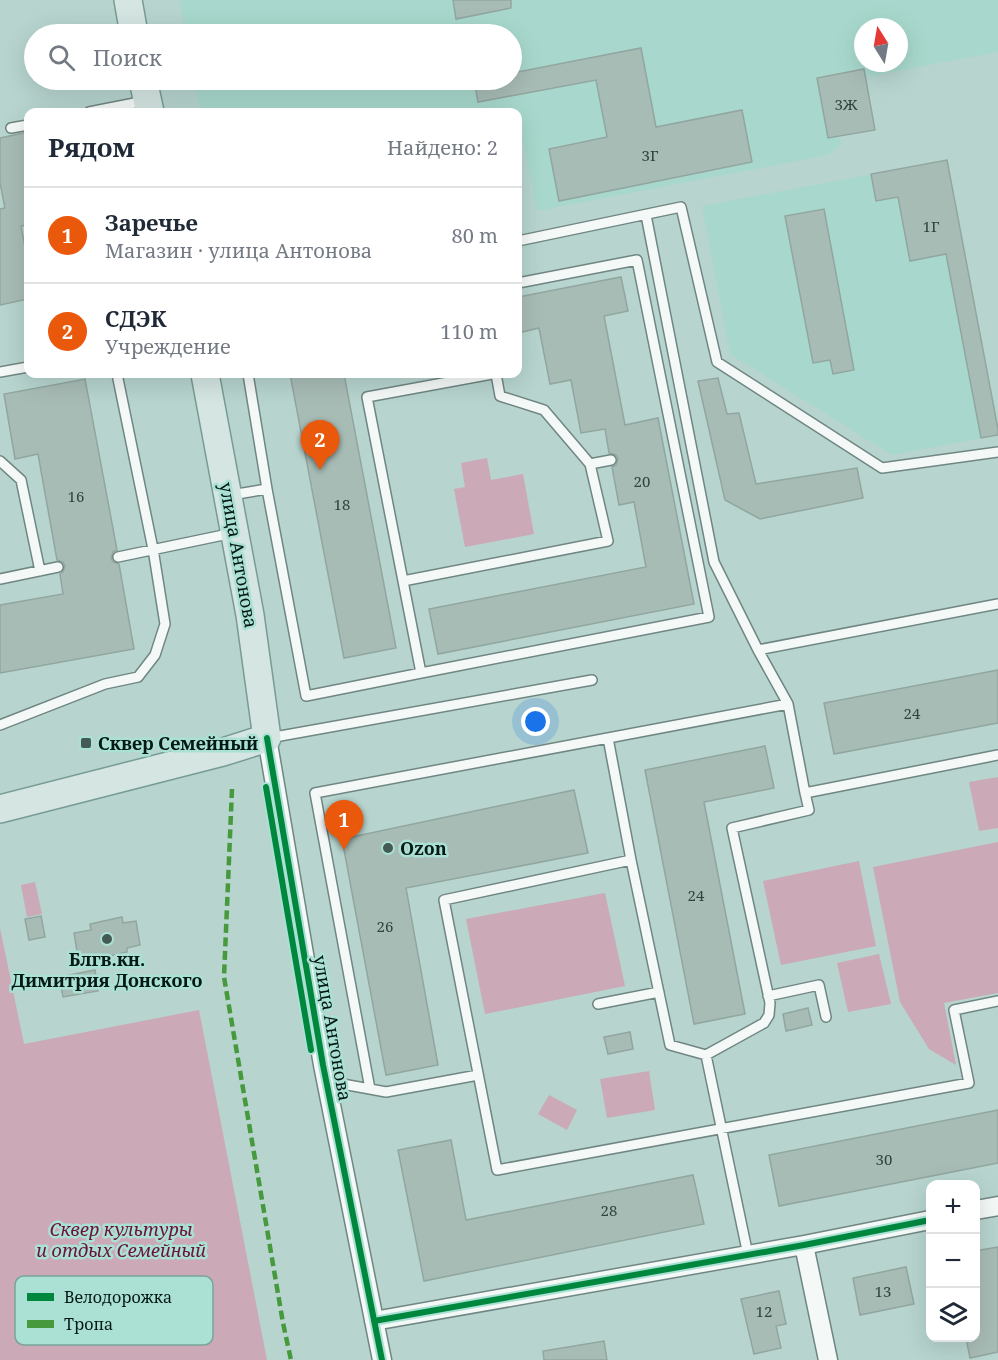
<!DOCTYPE html>
<html lang="ru">
<meta charset="utf-8">
<style>
:root{--surface:#fff;--page:#f2f2f3;--text:#1f2937;--muted:#747a83;--line:#e0e1e3;--accent:#ea580c}
body{margin:0;font-family:"Noto Serif",serif;background:var(--page);color:var(--text)}
.controls{position:absolute;right:18px;bottom:18px;display:grid;overflow:hidden;border-radius:12px;box-shadow:0 6px 24px #0002}
.controls button{width:54px;height:54px;display:grid;place-items:center;padding:0;border:0;border-bottom:2px solid var(--line);background:var(--surface);color:var(--text);font:30px sans-serif}
.compass{position:absolute;left:854px;top:18px;width:54px;height:54px;border-radius:50%;background:var(--surface);box-shadow:0 6px 24px #0002;rotate:349deg}
.you{position:absolute;left:536px;top:722px;width:21px;height:21px;margin:-15px;border:4px solid #fff;border-radius:50%;background:#1a73e8;box-shadow:0 0 0 9px #1a73e833}
.badge{display:grid;place-items:center;width:39px;height:39px;border-radius:50%;background:var(--accent);color:#fff;font-size:20px;font-weight:700}
.pin{position:absolute;translate:-50% -50px;filter:drop-shadow(0 2px 3px #0008)}
.pin::after{content:'';position:absolute;top:32px;width:21px;height:18px;background:inherit;clip-path:polygon(0 0,100% 0,50% 100%)}
.list{margin:0;padding:0;list-style:none}
h2{display:flex;justify-content:space-between;align-items:center;height:78px;margin:0;padding:0 24px;font-size:26px}
h2 small{font-size:20px;font-weight:400;color:var(--muted)}
.list li{display:grid;grid-template-columns:39px 1fr auto;gap:18px;align-items:center;box-sizing:border-box;height:96px;padding:0 24px;border-top:2px solid var(--line)}
.list b{display:block;font-size:22px;white-space:nowrap}
.list p{margin:0;font-size:20px;white-space:nowrap;color:var(--muted)}
.list em{font-size:20px;font-style:normal;color:var(--muted)}
.icon{flex:none;width:33px;height:33px;fill:none;stroke:currentColor;stroke-width:2;stroke-linecap:round;stroke-linejoin:round}
.map{position:relative;flex:none;width:998px;height:1360px;overflow:hidden}
.search{position:absolute;background:var(--surface);box-shadow:0 6px 24px #0002;left:24px;top:24px;width:498px;height:66px;display:flex;align-items:center;gap:15px;box-sizing:border-box;padding:0 21px;border-radius:33px;color:var(--muted);font-size:22px}
.panel{position:absolute;background:var(--surface);box-shadow:0 6px 24px #0002;left:24px;top:108px;width:498px;height:270px;border-radius:12px}
.map>svg:first-child{display:block}
.built{fill:#a8d8cd;fill-rule:evenodd}
.green{fill:#cba9b6}
.building{fill:#a8bcb6;stroke:#91a69f;stroke-width:1.5}
.lines{fill:none;stroke-linecap:round;stroke-linejoin:round}
.service-casing{stroke:#708682;stroke-width:12}
.minor-casing{stroke:#708682;stroke-width:21}
.primary-casing{stroke:#779b95;stroke-width:30}
.service{stroke:#f4f9f8;stroke-width:9}
.minor{stroke:#f4f9f8;stroke-width:18}
.primary{stroke:#d4e5e2;stroke-width:27}
.quiet{stroke:#47993d;stroke-width:4.5;stroke-dasharray:9 4.5;stroke-linecap:butt}
.cycleway-casing{stroke:#abe0d4;stroke-width:10}
.cycleway{stroke:#00873e;stroke-width:6}
.poi-dot{fill:#435a55;stroke:#abe0d4;stroke-width:2}
.labels{text-anchor:middle;dominant-baseline:central;stroke-width:5;stroke-linejoin:round;paint-order:stroke}
.number-label{font-size:15px;fill:#30443f}
.street-label{font-size:18px;fill:#041814;stroke:#abe0d4}
.poi-label{font-size:18px;font-weight:bold;fill:#041814;stroke:#abe0d4;text-anchor:start}
.park-label{font-size:18px;font-style:italic;fill:#6c123a;stroke:#abe0d4}
.key{fill:#abe0d4;stroke:#79a49a;stroke-width:1.5}
.key-label{font-size:16px;fill:#041814}
</style>
<div class="map">
<svg width="998" height="1360" viewBox="0 0 998 1360">
<rect width="100%" height="100%" fill="#b7d4ce"/>
<path class="built" d="M179,0h819v52l-168,32 11,61 -13,10 -291,56 -14,-71 -5,1v-29h-318l-6,-32h318v-46h-326zM863,27h36v36h-36z
M947,160l51,275 -106,20 -162,-101 -28,-148z"/>
<path class="green" d="M487,458l4,22 32,-6 11,60 -69,13 -11,-58 11,-2 -4,-24z
M998,777v51l-19,3 -10,-49z
M998,842v151l-54,10 12,62 -27,-16 -29,-47 -27,-135z
M859,861l17,85 -95,19 -18,-84z
M35,882l7,32 -15,3 -6,-32z
M605,893l20,93 -140,28 -19,-95z
M0,928l24,116 175,-34 68,350h-267z
M879,954l12,50 -43,8 -11,-49z
M649,1071l6,39 -48,8 -7,-39z
M549,1095l28,15 -10,20 -29,-16z"/>
<path class="building" d="M453,0h58v8l-55,11z
M641,48l15,79 86,-17 10,52 -193,39 -10,-52 58,-12 -11,-57 -118,22 -4,-22h38v-7z
M864,69l11,61 -47,8 -11,-60z
M28,132v93l-7,1 7,37v36l-28,6v-96l5,-1 -5,-25v-45z
M947,160l51,269v6l-17,3 -35,-184 -36,7 -12,-64 -22,4 -5,-27z
M824,209l30,161 -21,4 -3,-14 -17,3 -28,-147z
M621,277l7,34 -24,5 21,109 33,-7 36,186 -256,50 -9,-45 217,-42 -12,-65 -15,3 -7,-38 4,-2 2,-6 -2,-4 -7,-2 -4,-24 -24,4 -10,-53 -21,4 -11,-56 -21,5v-36z
M290,374h54l52,274 -52,10z
M718,378l9,36 12,-1 17,71 101,-16 6,30 -103,21 -35,-19 -27,-119z
M85,379l32,171 -4,2 -2,6 2,4 6,2 15,85 -134,24v-68l63,-11 -3,-20 3,-2 2,-6 -2,-4 -6,-2 -19,-106 -23,5 -11,-65z
M998,670v53l-164,31 -10,-51z
M765,746l9,42 -70,14 41,212 -51,10 -49,-254z
M574,790l14,63 -182,35 32,177 -52,10 -44,-236z
M41,916l4,21 -16,3 -4,-21z
M122,917l1,6 13,-2 4,24 -13,3v4l-48,11 -5,-30 17,-3 -1,-6z
M95,970l3,21 -35,6 -4,-20z
M808,1008l4,17 -26,6 -3,-17z
M630,1032l3,17 -25,5 -4,-17z
M998,1110v53l-219,43 -10,-51z
M451,1140l15,80 227,-45 11,49 -280,57 -26,-131z
M998,1247v105l-28,6 -4,-20h9v-87z
M906,1267l8,37 -54,11 -7,-37z
M779,1291l7,33 -10,2 5,22 -27,6 -13,-55z
M604,1341l3,19h-63l-1,-9z"/>
<g class="lines">
<defs>
<path id="service" d="M89,112l56,-11
M11,128l17,-3
M646,215l68,347 44,88 240,-46
M518,241l163,-34 36,155 165,106 116,-16
M0,372l28,-5
M248,374l19,115 39,207 115,-23 -18,-92
M492,374l-125,23 36,184 205,-40 -18,-77 -46,-54 -44,-14 -4,-22
M0,461l21,19 19,91
M590,464l21,-4
M231,495l36,-6
M118,557l115,-24
M0,579l58,-12
M758,650l30,54 17,89 193,-38
M421,673l288,-56 -72,-357 -119,23
M0,725l105,-41 33,-7 17,-22 10,-31 -12,-75 -36,-175
M269,738l323,-58
M608,738l180,-34
M631,860l-187,40 53,270 472,-87 -15,-73 44,-9
M768,996l51,-11 7,32
M598,1004l61,-12
M706,1055l42,200
M326,1081l44,8 -55,-296 293,-55 23,122 39,185 36,10 58,-32 5,-8 1,-12 -38,-175 77,-18 -4,-17
M370,1089l16,3 92,-17"/>
<path id="minor" d="M267,738l56,327 59,295
M976,1210l22,-4
M804,1245l24,115
M374,1321l430,-76 126,-25"/>
<path id="primary" d="M128,0l6,34
M143,80l7,32
M0,809l223,-57 44,-14 -17,-123 -45,-241"/>
</defs>
<use href="#service" class="service-casing"/>
<use href="#minor" class="minor-casing"/>
<use href="#primary" class="primary-casing"/>
<use href="#service" class="service"/>
<use href="#minor" class="minor"/>
<use href="#primary" class="primary"/>
<path class="quiet" d="M232,789l-8,188 59,346 8,37"/>
<defs>
<path id="cycleway" d="M267,738l56,327 59,295
M266,787l45,263
M374,1321l430,-76 126,-25"/>
</defs>
<use href="#cycleway" class="cycleway-casing"/>
<use href="#cycleway" class="cycleway"/>
</g>
<g class="poi-dot">
<rect x="80" y="737" width="12" height="12" rx="3"/>
<circle cx="388" cy="848" r="6"/>
<circle cx="107" cy="939" r="6"/>
</g>
<g class="labels">
<g class="number-label">
<text x="846" y="104">3Ж</text>
<text x="650" y="155">3Г</text>
<text x="931" y="226">1Г</text>
<text x="642" y="481">20</text>
<text x="76" y="496">16</text>
<text x="342" y="504">18</text>
<text x="912" y="713">24</text>
<text x="696" y="895">24</text>
<text x="385" y="926">26</text>
<text x="884" y="1159">30</text>
<text x="609" y="1210">28</text>
<text x="883" y="1291">13</text>
<text x="764" y="1311">12</text>
</g>
<g class="street-label">
<text transform="translate(239 555) rotate(80)">улица Антонова</text>
<text transform="translate(333 1028) rotate(80)">улица Антонова</text>
</g>
<g class="poi-label">
<text x="98" y="743">Сквер Семейный</text>
<text x="400" y="848">Ozon</text>
<text x="107" y="959" text-anchor="middle">Блгв.кн.<tspan x="107" dy="21">Димитрия Донского</tspan></text>
</g>
<g class="park-label">
<text x="121" y="1229">Сквер культуры<tspan x="121" dy="21">и отдых Семейный</tspan></text>
</g>
</g>
<rect x="15" y="1276" width="198" height="69" rx="9" class="key"/>
<rect x="27" y="1293" width="27" height="8" fill="#00873e"/>
<rect x="27" y="1320" width="27" height="8" fill="#47993d"/>
<g class="key-label">
<text x="64" y="1303">Велодорожка</text>
<text x="64" y="1330">Тропа</text>
</g>
</svg>
<div class="controls">
<button>+</button>
<button>−</button>
<button><svg class="icon" aria-label="layers" viewBox="0 0 24 24"><path d="M12 4l9 5-9 5-9-5zM3 14l9 5 9-5"/></svg></button>
</div>
<svg class="compass" viewBox="-18 -18 36 36"><path d="M0-13l5 13h-10z" fill="#e53935"/><path d="M0 13l5-13h-10z" fill="#747a83"/></svg>
<div class="you"></div>
<div class="pin badge" style="left:344px;top:850px">1</div>
<div class="pin badge" style="left:320px;top:470px">2</div>
<div class="search"><svg class="icon" aria-label="search" viewBox="0 0 24 24"><circle cx="10" cy="10" r="6"/><path d="M15 15l6 6"/></svg>Поиск</div>
<section class="panel">
<h2>Рядом<small>Найдено: 2</small></h2>
<ul class="list">
<li><span class="badge">1</span><div><b>Заречье</b><p>Магазин · улица Антонова</p></div><em>80 m</em></li>
<li><span class="badge">2</span><div><b>СДЭК</b><p>Учреждение</p></div><em>110 m</em></li>
</ul>
</section>
</div>
